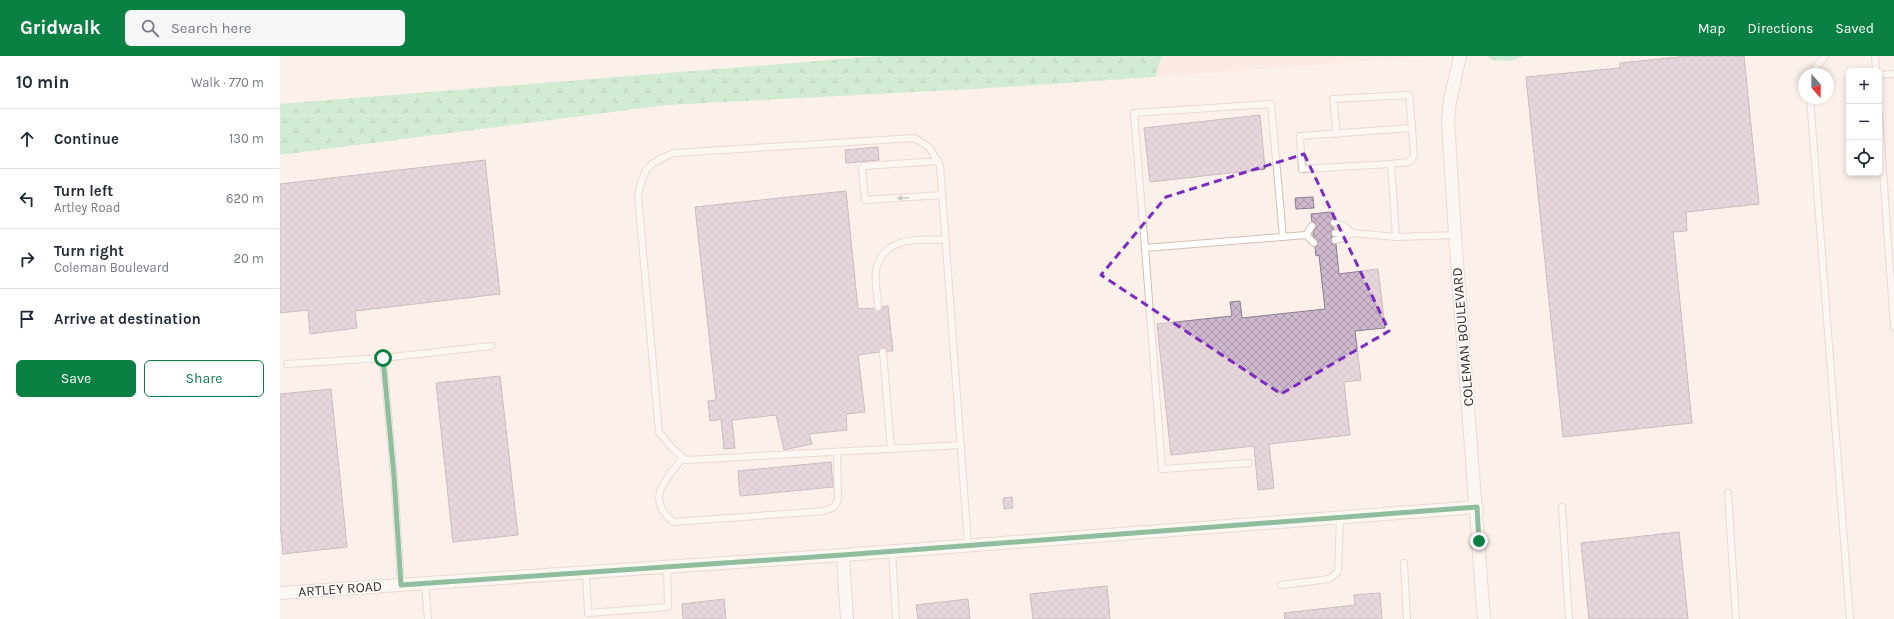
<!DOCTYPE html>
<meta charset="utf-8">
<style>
:root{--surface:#fff;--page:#f6f6f7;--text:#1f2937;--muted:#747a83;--line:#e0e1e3;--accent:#0b8043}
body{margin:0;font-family:Karla,sans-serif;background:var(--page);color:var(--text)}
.controls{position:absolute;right:12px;top:12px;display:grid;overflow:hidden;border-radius:6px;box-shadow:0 2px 6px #0003}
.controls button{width:36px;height:36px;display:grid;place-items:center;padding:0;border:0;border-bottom:1px solid var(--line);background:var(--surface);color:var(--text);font:20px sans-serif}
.compass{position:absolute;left:1518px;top:12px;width:36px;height:36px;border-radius:50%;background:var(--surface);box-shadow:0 2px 6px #0003;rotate:159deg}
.stop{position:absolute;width:12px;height:12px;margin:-9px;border:3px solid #0b8043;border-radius:50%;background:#fff}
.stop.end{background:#0b8043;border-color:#fff;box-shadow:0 1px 4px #0008}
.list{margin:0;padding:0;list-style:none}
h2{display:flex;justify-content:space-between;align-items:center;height:52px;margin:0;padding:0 16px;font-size:17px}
h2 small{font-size:13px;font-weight:400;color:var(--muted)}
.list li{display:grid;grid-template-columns:26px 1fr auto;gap:12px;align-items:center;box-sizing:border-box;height:60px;padding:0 16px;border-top:1px solid var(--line)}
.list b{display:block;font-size:15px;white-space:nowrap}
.list p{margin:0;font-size:13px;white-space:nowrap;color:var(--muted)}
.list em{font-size:13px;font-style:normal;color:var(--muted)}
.actions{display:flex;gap:8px;padding:12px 16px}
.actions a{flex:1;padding:9px 0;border:1px solid var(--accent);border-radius:6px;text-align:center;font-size:14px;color:var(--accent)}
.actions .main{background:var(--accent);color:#fff}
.icon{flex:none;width:22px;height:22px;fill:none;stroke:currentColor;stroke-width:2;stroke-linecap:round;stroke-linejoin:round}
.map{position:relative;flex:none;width:1614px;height:563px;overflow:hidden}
header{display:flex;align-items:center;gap:24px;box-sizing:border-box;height:56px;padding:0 20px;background:var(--accent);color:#fff}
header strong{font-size:19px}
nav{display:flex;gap:22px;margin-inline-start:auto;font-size:14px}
.search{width:280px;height:36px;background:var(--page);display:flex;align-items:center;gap:10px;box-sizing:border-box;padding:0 14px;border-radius:6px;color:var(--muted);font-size:15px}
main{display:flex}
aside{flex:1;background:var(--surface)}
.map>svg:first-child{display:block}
.commercial{fill:#fce2dd}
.forest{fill:url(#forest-firs)}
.building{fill:url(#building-cross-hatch);stroke:#8f7b8e}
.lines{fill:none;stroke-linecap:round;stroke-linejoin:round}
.service-casing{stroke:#d7bdae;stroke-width:8}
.minor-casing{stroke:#d7bdae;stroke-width:14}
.service{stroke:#fff;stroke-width:6}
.minor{stroke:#fff;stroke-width:12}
.oneway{fill:#9a9692}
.route{stroke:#0b8043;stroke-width:5}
.marked{fill:none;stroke:#7b2cbf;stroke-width:3;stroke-dasharray:8 5;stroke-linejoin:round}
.labels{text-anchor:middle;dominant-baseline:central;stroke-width:3;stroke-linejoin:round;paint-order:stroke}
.street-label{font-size:14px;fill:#362c26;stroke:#fff}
</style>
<header>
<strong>Gridwalk</strong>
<div class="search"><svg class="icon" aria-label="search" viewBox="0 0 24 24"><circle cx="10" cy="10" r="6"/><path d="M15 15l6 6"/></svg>Search here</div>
<nav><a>Map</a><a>Directions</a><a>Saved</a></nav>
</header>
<main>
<aside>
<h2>10 min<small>Walk · 770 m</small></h2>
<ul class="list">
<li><svg class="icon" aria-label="ahead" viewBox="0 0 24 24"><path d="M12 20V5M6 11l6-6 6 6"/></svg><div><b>Continue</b></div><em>130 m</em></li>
<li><svg class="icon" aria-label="left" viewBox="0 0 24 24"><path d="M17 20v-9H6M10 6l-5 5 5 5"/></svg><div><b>Turn left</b><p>Artley Road</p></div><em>620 m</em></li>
<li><svg class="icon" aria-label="right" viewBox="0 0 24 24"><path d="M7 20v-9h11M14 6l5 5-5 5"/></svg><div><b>Turn right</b><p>Coleman Boulevard</p></div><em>20 m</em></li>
<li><svg class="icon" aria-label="arrive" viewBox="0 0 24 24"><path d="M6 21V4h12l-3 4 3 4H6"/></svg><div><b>Arrive at destination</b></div></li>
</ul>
<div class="actions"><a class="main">Save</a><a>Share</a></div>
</aside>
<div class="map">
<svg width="1614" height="563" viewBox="0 0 1614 563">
<defs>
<pattern id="forest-firs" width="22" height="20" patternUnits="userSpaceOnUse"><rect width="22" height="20" fill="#9ee7b5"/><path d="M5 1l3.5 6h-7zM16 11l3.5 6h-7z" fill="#89c69c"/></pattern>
<pattern id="building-cross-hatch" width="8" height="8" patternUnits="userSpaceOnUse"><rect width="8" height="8" fill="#ceb9ce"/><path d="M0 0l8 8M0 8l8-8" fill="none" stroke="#a897a7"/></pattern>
</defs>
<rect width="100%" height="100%" fill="#fbf0ea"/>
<path class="commercial" d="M882,0h266l-273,21z"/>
<path class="forest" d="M599,0h283l-7,21 -182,12 -307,16 -386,50v-51z
M1208,0h36l-15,5 -18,-1z"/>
<path class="building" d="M1408,0h56l15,148 -73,8 1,19 -14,1 19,191 -129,14 -37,-360 94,-9v-5z
M980,59l5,54 -115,13 -6,-54z
M598,91l1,13 -33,3 -1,-13z
M205,104l15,134 -145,17 2,17 -47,6 -2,-24 -28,3v-129z
M566,135l12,118 16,-1 5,3 3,-4 6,-1 5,45h-6l-2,-3h-3l-3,4 -21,3 7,57 -19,2 1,16 -38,4 3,10 -28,6 -8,-35 -44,5 3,28 -11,1 -3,-30 -11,2 -2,-20 8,-1 -21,-193z
M1033,141l1,11 -18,1 -1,-11z
M1052,156l1,7 -3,5 4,5 -3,2 1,5 -1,5 5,3 3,30 39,-5 7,59 -30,3 6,49 -17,2 6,53 -81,9 5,44 -16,2 -4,-44 -83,9 -14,-131 75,-8 -2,-14 10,-1 2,17 83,-9 -6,-54 -3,1 -1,-9 2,-1 1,-4 -5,-6v-3l3,-7 -1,-3 -3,-1 -1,-8z
M220,320l18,159 -65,7 -17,-159z
M51,333l16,158 -64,7 -3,-30v-130z
M551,406l2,25 -93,9 -2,-25z
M732,441l1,11 -9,1 -1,-11z
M1399,476l9,87h-99l-8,-76z
M827,530l3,33h-77l-3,-25z
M1100,537l2,26h-97l-1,-6 71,-8 -1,-10z
M444,543l2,20h-43l-1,-15z
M688,543l2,20h-52l-2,-14z"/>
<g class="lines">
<defs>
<path id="service" d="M1595,0l1,15
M1533,18l3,-7 9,-11
M1599,19l15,-1
M1530,42l40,521
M1599,58l15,213
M1057,78l-4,-35 76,-4 3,33
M658,105l-74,5 -2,2 3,32 77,-5
M1111,108l18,-2 5,-6 -2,-28 -112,8 2,33 89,-5 5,73 59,-2
M1054,167l10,3 8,7
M1055,177h17
M1026,179l6,-9
M1055,184l11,-3 6,-4 44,4
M865,192l-11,-135 137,-9 12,133
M598,251c0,-11 -4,-26 -2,-37 7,-34 43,-31 69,-30
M603,296l8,97
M103,302l108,-12
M7,308l96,-6 11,118 7,109
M681,389l-275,15 -15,-13 -12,-15 -21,-236c6,-29 9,-32 36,-43l240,-15 15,9 11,18 28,380
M403,402c-17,21 -39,42 -9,64l150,-11 10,-4 4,-7 -1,-48
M969,407l-87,6 -17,-221 161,-13 8,8
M1448,437l8,126
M1282,451l7,112
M612,495l4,68
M1124,507l3,56
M306,516l2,41 80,-6 -1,-40
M145,527l3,36
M1001,529l48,-6 9,-7 2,-55"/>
<path id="minor" d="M1180,0l-10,45 -2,19 7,115 29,384
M563,499l4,64
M0,537l563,-38 634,-48"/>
</defs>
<use href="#service" class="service-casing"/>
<use href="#minor" class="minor-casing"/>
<use href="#service" class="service"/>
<use href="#minor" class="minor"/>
</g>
<defs><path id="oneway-solid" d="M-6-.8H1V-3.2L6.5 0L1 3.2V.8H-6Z"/></defs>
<use class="oneway" href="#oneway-solid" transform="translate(623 142) rotate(177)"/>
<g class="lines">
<path class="route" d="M103,302l11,118 7,109 442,-30 634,-48 2,34"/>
</g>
<path d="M0 0H1614V563H0ZM1024,98l85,177 -108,63 -180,-119 65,-78z" fill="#fbf0ea" fill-opacity=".55" fill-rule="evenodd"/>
<path class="marked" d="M1024,98l85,177 -108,63 -180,-119 65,-78z"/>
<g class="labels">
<g class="street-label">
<text transform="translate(1183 281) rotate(-95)">COLEMAN BOULEVARD</text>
<text transform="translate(60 533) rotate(-4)">ARTLEY ROAD</text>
</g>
</g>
</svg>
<div class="controls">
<button>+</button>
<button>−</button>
<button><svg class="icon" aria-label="locate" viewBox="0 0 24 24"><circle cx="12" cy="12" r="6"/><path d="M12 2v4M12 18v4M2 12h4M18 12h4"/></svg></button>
</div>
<svg class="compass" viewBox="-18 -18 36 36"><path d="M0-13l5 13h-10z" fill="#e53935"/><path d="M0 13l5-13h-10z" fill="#747a83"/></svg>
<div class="stop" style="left:103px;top:302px"></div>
<div class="stop end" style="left:1199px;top:485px"></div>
</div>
</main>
